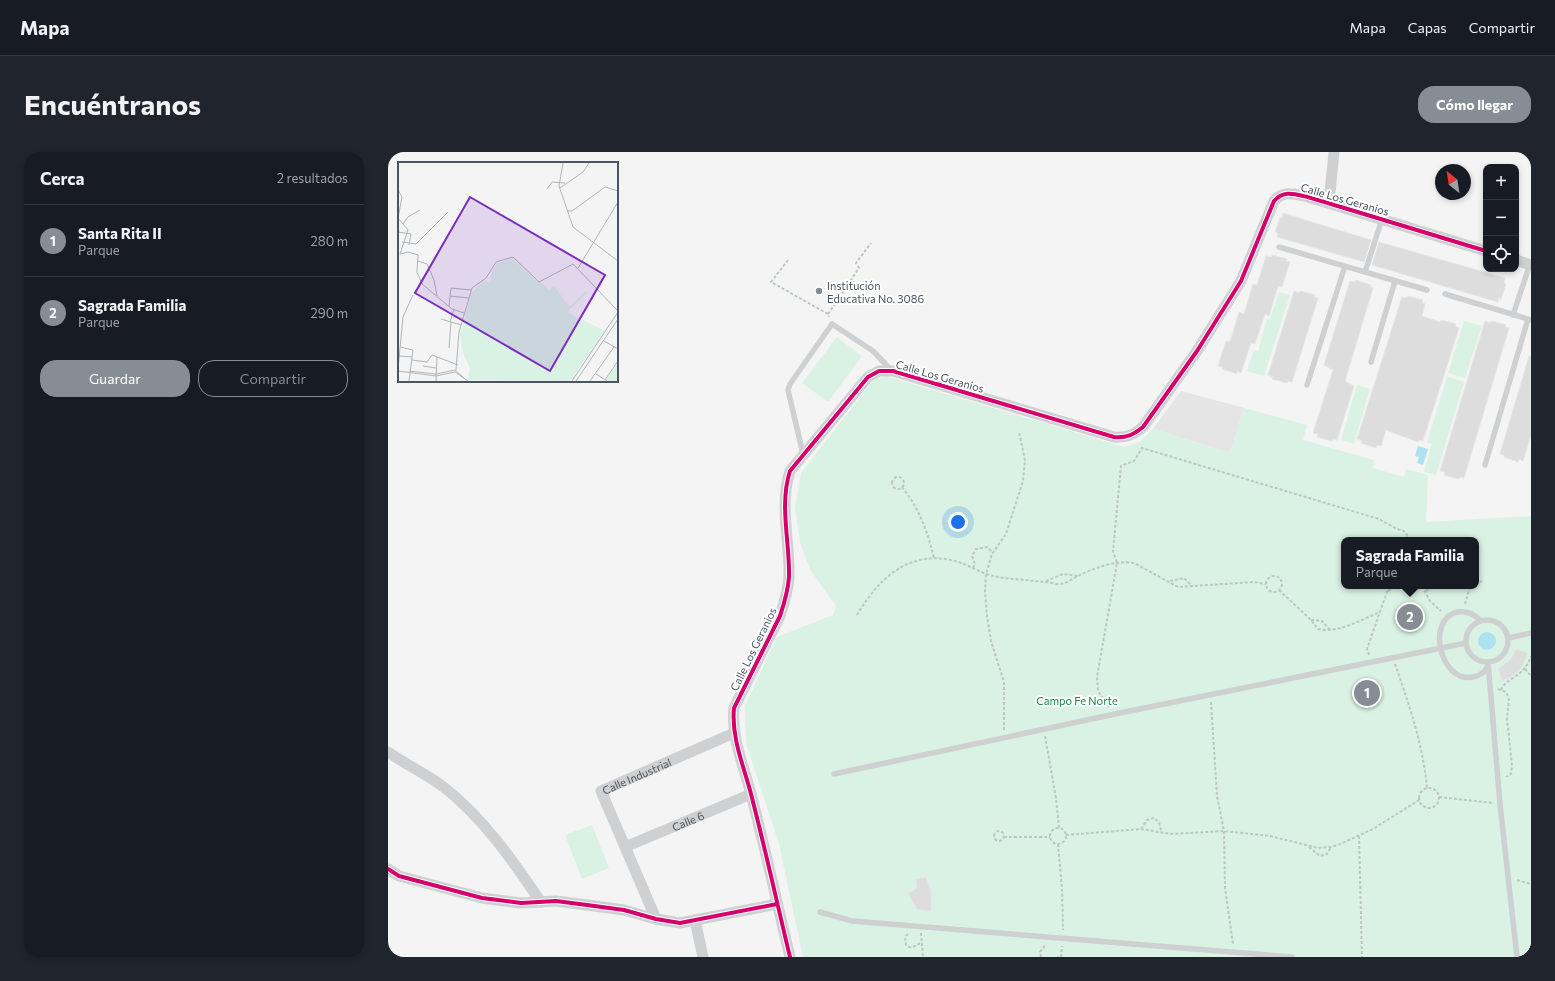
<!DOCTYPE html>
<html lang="es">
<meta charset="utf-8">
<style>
:root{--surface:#171b24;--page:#20242c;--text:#f1f3f6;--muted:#9ea1a6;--line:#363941;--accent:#868d94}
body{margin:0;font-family:Commissioner,sans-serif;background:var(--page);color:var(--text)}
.controls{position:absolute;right:12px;top:12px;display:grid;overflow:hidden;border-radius:8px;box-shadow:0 2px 6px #0003}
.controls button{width:36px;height:36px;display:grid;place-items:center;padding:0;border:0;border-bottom:1px solid var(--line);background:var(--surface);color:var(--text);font:20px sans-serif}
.compass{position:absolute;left:1047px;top:12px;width:36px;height:36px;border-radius:50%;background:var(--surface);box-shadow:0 2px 6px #0003;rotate:330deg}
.you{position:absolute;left:570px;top:370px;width:14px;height:14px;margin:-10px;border:3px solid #fff;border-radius:50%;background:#1a73e8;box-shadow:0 0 0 6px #1a73e833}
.badge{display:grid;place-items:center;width:26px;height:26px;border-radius:50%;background:var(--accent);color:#fff;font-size:13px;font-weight:700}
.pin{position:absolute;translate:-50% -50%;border:2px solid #fff;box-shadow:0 1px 4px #0006}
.popup{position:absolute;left:953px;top:385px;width:138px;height:52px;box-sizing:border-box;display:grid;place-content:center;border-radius:8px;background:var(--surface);filter:drop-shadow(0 1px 3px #0005);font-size:13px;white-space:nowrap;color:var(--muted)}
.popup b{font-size:15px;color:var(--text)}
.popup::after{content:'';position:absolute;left:50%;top:100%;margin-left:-8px;border:8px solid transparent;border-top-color:var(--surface)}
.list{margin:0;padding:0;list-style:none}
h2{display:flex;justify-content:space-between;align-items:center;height:52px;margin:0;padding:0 16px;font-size:17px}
h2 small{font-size:13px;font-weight:400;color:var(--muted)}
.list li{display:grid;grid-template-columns:26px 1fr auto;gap:12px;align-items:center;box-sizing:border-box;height:72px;padding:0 16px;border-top:1px solid var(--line)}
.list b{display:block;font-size:15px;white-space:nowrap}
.list p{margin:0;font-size:13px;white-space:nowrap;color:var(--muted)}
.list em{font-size:13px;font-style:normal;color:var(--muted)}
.actions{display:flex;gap:8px;padding:12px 16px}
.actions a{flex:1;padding:9px 0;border:1px solid var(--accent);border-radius:16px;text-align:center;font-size:14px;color:var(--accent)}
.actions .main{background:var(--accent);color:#fff}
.icon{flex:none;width:22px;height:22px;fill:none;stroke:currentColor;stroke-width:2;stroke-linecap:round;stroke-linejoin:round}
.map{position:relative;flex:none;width:1143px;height:805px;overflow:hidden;border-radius:16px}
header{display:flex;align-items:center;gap:24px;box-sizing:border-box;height:56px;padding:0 20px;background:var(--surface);border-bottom:1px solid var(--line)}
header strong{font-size:19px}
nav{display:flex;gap:22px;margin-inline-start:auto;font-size:14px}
.intro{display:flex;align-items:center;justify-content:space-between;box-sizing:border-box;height:96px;padding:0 24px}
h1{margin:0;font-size:28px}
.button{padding:10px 18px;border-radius:16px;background:var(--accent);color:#fff;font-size:14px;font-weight:700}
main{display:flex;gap:24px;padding:0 24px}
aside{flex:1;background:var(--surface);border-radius:16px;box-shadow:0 2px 6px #0003}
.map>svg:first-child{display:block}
.education{fill:#e6e5e6}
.green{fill:#d9f2e3;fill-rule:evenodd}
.water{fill:#aee2f0}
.building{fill:#ddddde;stroke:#e5e6e7}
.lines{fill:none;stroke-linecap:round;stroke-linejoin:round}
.path{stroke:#bcc7c4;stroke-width:2;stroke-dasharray:3 2;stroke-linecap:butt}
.lane{stroke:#ced0d2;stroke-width:5.5}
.street{stroke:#ced0d2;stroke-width:11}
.cycleway-casing{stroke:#fff;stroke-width:6}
.cycleway{stroke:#d6006c;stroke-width:4}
.poi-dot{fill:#868d94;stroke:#fff;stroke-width:1.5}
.labels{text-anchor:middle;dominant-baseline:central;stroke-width:4;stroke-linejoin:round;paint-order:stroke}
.street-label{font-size:11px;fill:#4a5661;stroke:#fff}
.poi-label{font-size:11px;fill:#4a5661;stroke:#fff;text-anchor:start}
.park-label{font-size:11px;fill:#17864f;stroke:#fff}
.inset-road{fill:none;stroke:#b0b5b9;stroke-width:1}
.view{fill:#7b2cbf;fill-opacity:0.15;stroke:#7b2cbf;stroke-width:2}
.inset-edge{fill:none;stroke:#4a5661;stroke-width:2}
</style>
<header>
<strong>Mapa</strong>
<nav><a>Mapa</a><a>Capas</a><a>Compartir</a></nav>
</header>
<div class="intro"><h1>Encuéntranos</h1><a class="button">Cómo llegar</a></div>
<main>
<aside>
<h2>Cerca<small>2 resultados</small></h2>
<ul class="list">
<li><span class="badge">1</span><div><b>Santa Rita II</b><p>Parque</p></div><em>280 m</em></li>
<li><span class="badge">2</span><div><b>Sagrada Familia</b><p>Parque</p></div><em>290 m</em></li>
</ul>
<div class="actions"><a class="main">Guardar</a><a>Compartir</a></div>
</aside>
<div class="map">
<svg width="1143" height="805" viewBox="0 0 1143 805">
<rect width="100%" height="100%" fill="#f4f4f4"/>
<path class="education" d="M793,239l63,17 -14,45 -77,-24z"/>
<path class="green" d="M891,140l11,3 -26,81 -17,-5 7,-21 4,1 9,-32h3z
M1076,169l18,5 -17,52 -17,-5z
M449,185l25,19 -34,46 -26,-19z
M498,224l238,71 16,-5 13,-13 77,24 14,-45 63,17 -4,15 71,20 -1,8 31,9 2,-8 22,6 -2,47 105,-6v441h-728l-24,-113 -33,-101 -1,-37 32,-69 56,-22 3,-9 -25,-35 -11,-28 -5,-36 6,-34 73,-94zM956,388h132v46h-132z
M1059,224l17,6 -28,93 -12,-3 8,-28 -5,-1z
M969,233l13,4 -16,55 -13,-4z
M204,673l17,43 -27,11 -17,-44z"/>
<path class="water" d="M1030,294l10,3 -5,16 -6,-2 2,-6 -4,-1z
M1090 489a9 9 0 1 1 18 0a9 9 0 1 1-18 0Z"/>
<path class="building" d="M895,61l88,27 -7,22 -87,-25 1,-4 -3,-1 5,-15 2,1z
M991,90l126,36 -1,5 2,1 -5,15 -2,-1 -1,4 -126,-37z
M884,103l15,4 -1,2 4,1 -8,25 -4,-1 -9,30 -4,-2 -10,30 -4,-1 -10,30 -4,-2v3l-15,-5 1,-2 -5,-1 8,-25 4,1 9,-30 5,2 9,-30 4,1 9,-29 5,1z
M967,128l16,5 -1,2 3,1 -28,93 9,5 -17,54 -4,-1 -1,2 -15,-4 1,-3 -5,-1 20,-63 -9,-5 26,-84 5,1z
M906,139l5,2 1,-2 15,4 -1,2 4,1 -26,84 -4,-1 -1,2 -15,-4 1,-2 -5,-2z
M1019,144l16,4 -1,2 3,2 -3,12 18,6 1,-2 15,4 -1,2 4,2 -36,113 -4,-1 -1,2 -32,-12 -5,16 -4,-1 -1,3 -15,-5 1,-2 -5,-2 45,-142 5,1z
M1097,169l5,2 1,-2 15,4 -1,2 4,1 -45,150 -4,-1 -1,2 -15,-4 1,-3 -5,-1z
M1141,204h2v79l-8,26 -4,-2 -1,3 -14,-5v-2l-4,-1z
M1128,497l12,4 -6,14 -8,8 -12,6 -4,-12 13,-10z
M538,725l5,14v21l-14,-3 -9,-15 9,-6 -1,-9z"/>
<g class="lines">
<path class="path" d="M400,108l-17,22 57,32 1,3
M440,162l31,-46 -3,-5 15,-20
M504 331a6 6 0 1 1 12 0a6 6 0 1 1-12 0Z
M514,335c17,21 26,45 32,72
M585,416l2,-4 -3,-8 4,-7 11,-2 6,6
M878 432a8 8 0 1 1 16 0a8 8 0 1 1-16 0Z
M658,429l17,-7 15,2
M782,429l14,-3 8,8
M1088,433l6,-4
M1034,434l8,15 11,10
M891,438l32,30 7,9c20,5 44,-10 62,-17
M1000,439l8,-5
M1038,439l8,-5
M1077,452l5,-18
M469,463c21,-36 52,-66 98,-54 11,3 21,9 31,13 18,6 39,5 58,8 5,0 10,2 15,2 8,0 12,-5 19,-8 16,-8 37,-16 56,-13l44,24 76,-5 12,2
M923,468l11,1 8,9
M981,503l-2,-6 22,-63
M1007,512c14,40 28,81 32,124
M1137,517l6,7
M1110,537l8,3 3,7 -2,19 5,48 -1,8 -5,3
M1113,538c5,-13 23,-12 30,-34
M823,550l6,94 7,35 1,57 8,56
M721,555l-11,-16 -1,-14 20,-114 -4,-12 8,-85 13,-5 8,-13 237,71 18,10 7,2 3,4 -3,5
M616,578v-48l-13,-41 -4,-25 -2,-25 1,-17 6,-20 14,-20 17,-53 2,-21 -6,-28
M657,584l11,62 3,30
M1031 646a10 10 0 1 1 20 0a10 10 0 1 1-20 0Z
M1051,645l54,6
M662 684a8 8 0 1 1 16 0a8 8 0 1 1-16 0Z
M753,677l6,-9 7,-2 5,4 2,9
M606 684a5 5 0 1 1 10 0a5 5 0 1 1-10 0Z
M678,683l75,-6 30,5 53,-3 46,5 48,12 13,-1 7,-2 35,-16 46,-29
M971,684l3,121
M616,685h46
M670,692l4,45 1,41
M921,695l11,9 7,-2 4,-7
M1129,728l14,4
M533,781l2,24
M520,782l-3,3 1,8 3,2h4l9,-5
M653,805l-1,-5 6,-8
M669,805h1
M673,805l1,-11"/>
<path class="lane" d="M891,95l148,43
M977,120l17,-53
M1057,142l86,26
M1125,163l17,-51
M983,210l24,-81
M919,233l38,-119
M415,302l-15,-64 2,-6 42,-60 41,27 19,20
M1097,313l43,-146
M1078 489a21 21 0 1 1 42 0a21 21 0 1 1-42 0Z
M1093,469c-7,-7 -14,-11 -24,-9 -32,8 -16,72 16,65 6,-1 13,-5 15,-12
M1120,486l23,-5
M1100,510l12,142 17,153
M446,622l281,-60 351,-71
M432,760l32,9 440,36"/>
<g class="street">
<path d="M941,51l5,-51"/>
<path d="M1128,108l15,5"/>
<path d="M0,600c18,13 39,22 57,36 39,31 68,73 96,114"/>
<path id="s1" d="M237,695l126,-53"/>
<path d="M0,717l11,7 83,22 39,5 35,-2 31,4 37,5 32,9 24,4 97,-19"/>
<path id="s2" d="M268,767l-55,-128 133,-58"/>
<path d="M307,768l8,37"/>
<path d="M402,805c-13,-54 -25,-109 -39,-163 -7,-27 -20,-57 -17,-86l46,-92c4,-12 8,-25 9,-39 1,-35 -10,-72 1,-106l78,-94 11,-6h14l221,66c13,1 19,-2 29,-10l54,-76 44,-70 33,-80c10,-11 20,-7 34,-4l178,54"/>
</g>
<defs>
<path id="cycleway" d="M0,717l11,7 83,22 39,5 35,-2 31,4 37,5 32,9 24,4 97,-19
M402,805c-13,-54 -25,-109 -39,-163 -7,-27 -20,-57 -17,-86l46,-92c4,-12 8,-25 9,-39 1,-35 -10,-72 1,-106l78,-94 11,-6h14l221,66c13,1 19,-2 29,-10l54,-76 44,-70 33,-80c10,-11 20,-7 34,-4l178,54"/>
</defs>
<use href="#cycleway" class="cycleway-casing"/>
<use href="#cycleway" class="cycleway"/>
</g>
<circle class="poi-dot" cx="431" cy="139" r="4"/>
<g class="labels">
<g class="street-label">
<text transform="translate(957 47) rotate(16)">Calle Los Geranios</text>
<text transform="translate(552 224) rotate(16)">Calle Los Geranios</text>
<text transform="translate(365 497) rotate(-64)">Calle Los Geranios</text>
<text stroke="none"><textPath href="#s2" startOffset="178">Calle Industrial</textPath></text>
<text stroke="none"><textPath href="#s1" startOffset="68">Calle 6</textPath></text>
</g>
<g class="poi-label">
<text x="439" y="133">Institución<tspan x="439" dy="13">Educativa No. 3086</tspan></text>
</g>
<g class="park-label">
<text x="689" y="548">Campo Fe Norte</text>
</g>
</g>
<g transform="translate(10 10)">
<rect width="220" height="220" fill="#f4f4f4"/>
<path d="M114,96l25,24h4l8,8 5,-4 14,19 2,1 16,-15 1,2 -20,19 38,19 -35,50 -102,-1 2,-12 -7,-15 -3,-20 12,-41 11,-11 8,2 1,-11 5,-8zM220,201v18h-11l-1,-1z" fill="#d9f2e3"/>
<path class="inset-road" d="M165,1l-4,23 14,41 45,34M162,26l23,-16 6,-9M149,27l5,-7 13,1M0,28l4,7 -4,21M169,49h5l33,-24 13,4M0,56l10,12 -8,24 8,-2 10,3 -1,17 5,12 30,25 12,4M5,62l5,-7 12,-7M0,70l13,2 -2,11M4,80l14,2 32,-32M20,99l9,3 7,16 3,16M180,106l40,-66M52,134l19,2M51,144l2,-18 20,2M43,157l20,6M52,160l4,-13M206,179l14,8M2,185l13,3 -4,31M51,186l2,-26M1,194l13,1M14,198l15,2 5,-7 26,10M25,204l13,2M0,207l5,-52 10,-22M58,208l3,-38 13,-44 14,-10 10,-16 17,-5 26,25 34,-18 45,47M0,209l38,5 19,-4 13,9M11,209l27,3 19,-4 9,8M198,212l11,7M207,218l13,-19M38,219l1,-24M174,219l46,-69M178,219l42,-62M192,219l24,-34"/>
<path class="view" d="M72,35l135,78 -55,96 -135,-78z"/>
<rect width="220" height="220" class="inset-edge"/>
</g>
</svg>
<div class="controls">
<button>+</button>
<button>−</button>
<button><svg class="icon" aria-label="locate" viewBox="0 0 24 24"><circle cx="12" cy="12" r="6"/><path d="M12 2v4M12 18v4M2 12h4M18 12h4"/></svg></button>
</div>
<svg class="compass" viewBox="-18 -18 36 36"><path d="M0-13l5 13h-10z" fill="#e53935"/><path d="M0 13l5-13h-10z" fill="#9ea1a6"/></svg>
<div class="you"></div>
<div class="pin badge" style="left:979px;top:541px">1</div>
<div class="pin badge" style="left:1022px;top:465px">2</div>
<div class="popup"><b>Sagrada Familia</b>Parque</div>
</div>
</main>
